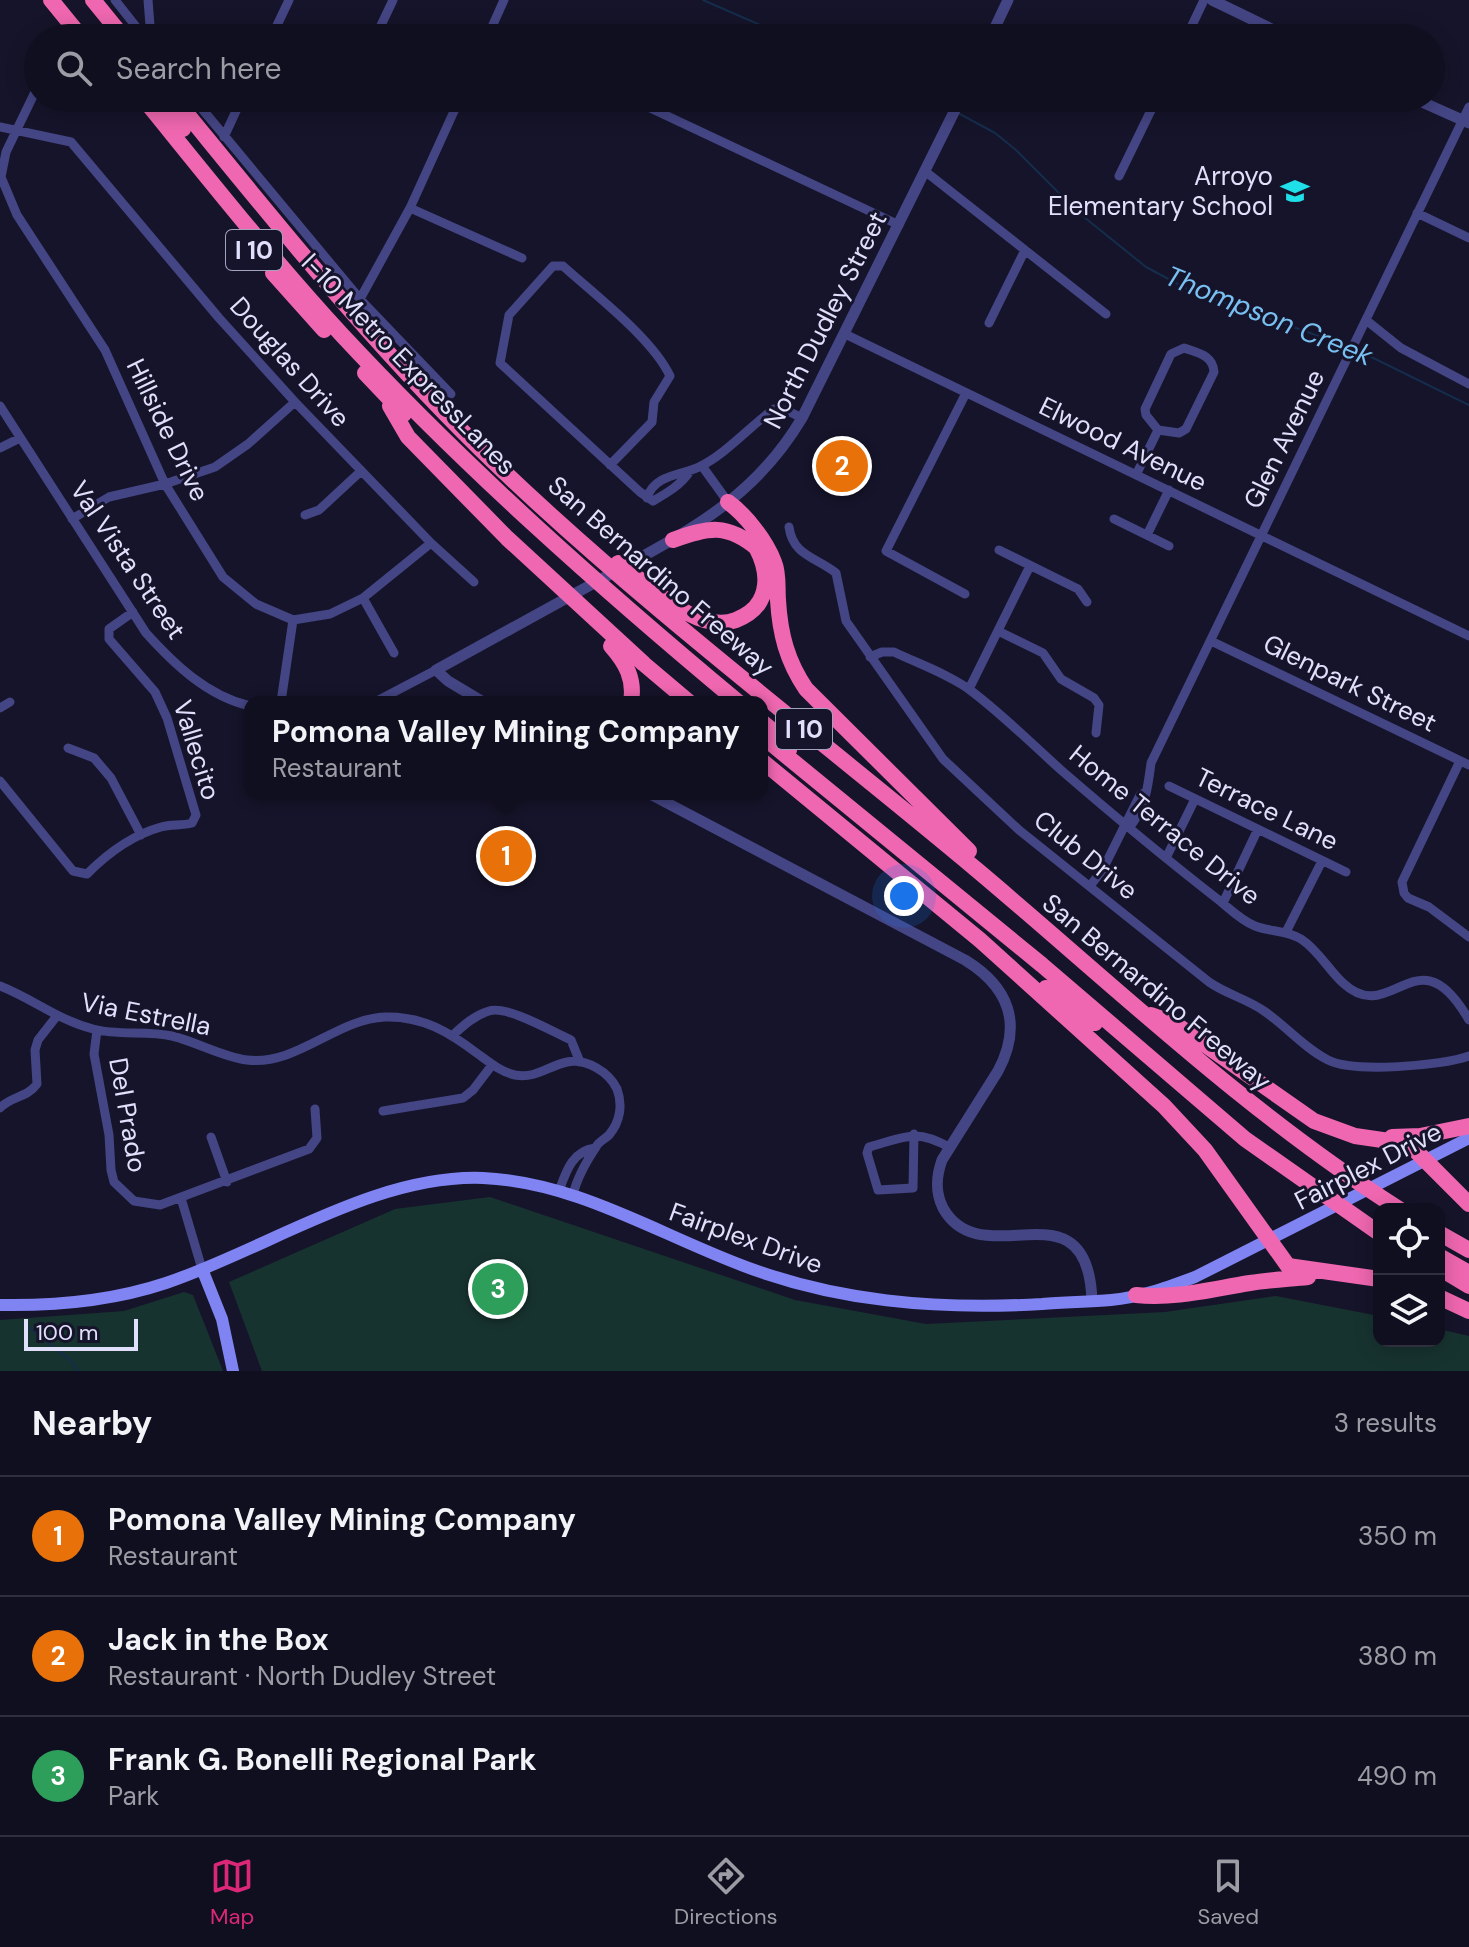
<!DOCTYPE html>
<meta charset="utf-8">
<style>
:root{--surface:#100f20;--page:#191829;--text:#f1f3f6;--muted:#9c9ca5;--line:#302f3e;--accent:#db2777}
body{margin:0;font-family:"DM Sans",sans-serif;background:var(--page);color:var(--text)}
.controls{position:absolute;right:24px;bottom:24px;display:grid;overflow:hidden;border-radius:16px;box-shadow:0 4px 20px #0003}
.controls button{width:72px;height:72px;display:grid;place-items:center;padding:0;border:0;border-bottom:2px solid var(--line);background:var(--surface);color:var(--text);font:40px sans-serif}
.scale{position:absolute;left:24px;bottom:20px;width:114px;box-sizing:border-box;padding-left:8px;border:4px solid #e1e0fc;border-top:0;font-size:22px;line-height:28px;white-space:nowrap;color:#e1e0fc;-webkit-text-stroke:6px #16142a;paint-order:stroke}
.you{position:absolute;left:904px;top:896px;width:28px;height:28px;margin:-20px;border:6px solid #fff;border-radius:50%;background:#1a73e8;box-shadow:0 0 0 12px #1a73e833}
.badge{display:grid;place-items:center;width:52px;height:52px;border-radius:50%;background:var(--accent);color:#fff;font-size:26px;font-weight:700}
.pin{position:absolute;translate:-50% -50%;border:4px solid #fff;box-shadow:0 2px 8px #0006}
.popup{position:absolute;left:244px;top:696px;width:524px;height:104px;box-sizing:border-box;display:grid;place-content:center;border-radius:16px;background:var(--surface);filter:drop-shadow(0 2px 6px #0005);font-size:26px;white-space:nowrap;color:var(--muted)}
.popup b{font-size:30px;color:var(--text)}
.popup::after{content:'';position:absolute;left:50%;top:100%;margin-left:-16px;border:16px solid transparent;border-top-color:var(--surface)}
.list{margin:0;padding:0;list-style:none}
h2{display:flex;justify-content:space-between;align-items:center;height:104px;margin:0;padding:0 32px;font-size:34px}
h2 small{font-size:26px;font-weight:400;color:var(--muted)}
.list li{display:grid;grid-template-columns:52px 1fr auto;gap:24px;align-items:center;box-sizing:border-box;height:120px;padding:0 32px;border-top:2px solid var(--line)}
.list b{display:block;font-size:30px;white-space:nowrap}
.list p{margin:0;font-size:26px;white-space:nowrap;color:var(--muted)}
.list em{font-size:26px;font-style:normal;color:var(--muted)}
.icon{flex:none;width:44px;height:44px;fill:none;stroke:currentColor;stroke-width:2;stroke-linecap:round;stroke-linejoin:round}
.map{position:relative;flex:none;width:1469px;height:1371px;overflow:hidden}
.search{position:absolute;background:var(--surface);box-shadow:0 4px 20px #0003;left:24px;right:24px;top:24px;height:88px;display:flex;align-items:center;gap:20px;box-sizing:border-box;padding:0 28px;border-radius:44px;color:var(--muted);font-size:30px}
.sheet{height:464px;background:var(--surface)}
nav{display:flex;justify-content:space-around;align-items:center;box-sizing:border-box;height:112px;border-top:2px solid var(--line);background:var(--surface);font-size:22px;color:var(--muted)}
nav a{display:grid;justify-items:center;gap:4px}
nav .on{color:var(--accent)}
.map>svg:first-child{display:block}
.green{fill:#173330}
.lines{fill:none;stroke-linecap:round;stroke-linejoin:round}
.stream{stroke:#152d4c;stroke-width:2}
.minor{stroke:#444584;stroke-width:9}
.tertiary{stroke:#444584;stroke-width:11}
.secondary{stroke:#8084f2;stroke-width:12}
.motorway{stroke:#ef67b0;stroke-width:16}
.labels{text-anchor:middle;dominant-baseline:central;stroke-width:6;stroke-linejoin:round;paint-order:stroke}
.shield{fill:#16142a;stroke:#a4a3bd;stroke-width:2}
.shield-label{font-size:24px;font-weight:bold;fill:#e1e0fc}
.poi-label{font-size:26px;fill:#e1e0fc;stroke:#16142a;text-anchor:end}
.street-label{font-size:26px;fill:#e1e0fc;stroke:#16142a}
.water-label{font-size:28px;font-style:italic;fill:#78c0f1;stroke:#16142a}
</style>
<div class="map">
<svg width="1469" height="1371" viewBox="0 0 1469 1371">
<rect width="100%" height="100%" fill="#16142a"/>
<path class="green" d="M490,1197l305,103 131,24 239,-12 111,-16 103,20v25h60v-12l30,7v35h-1207l-33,-89 166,-73z
M184,1292l9,3 30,76h-223v-51l124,-9z"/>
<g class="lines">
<path class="stream" d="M703,0l87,38
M928,98l24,12
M958,113l37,20 21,17 63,63 67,54 45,24 156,55
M1357,350l112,55
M23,1323l46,36 9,12"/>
<path class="minor" d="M115,0l30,38
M148,0l3,38
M490,32l11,6
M271,38l18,-38
M375,38l18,-38
M487,38l17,-38
M1186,38l18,-38
M35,92l-29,60 -5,25 16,38 88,135 60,134 58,93 33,27 37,16 37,-6 33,-16 68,-55
M193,98l167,201 91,95
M629,98l270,127
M340,104l4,-6
M0,127l71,15 148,176 76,84 136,141 43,39
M224,137l18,-39
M926,172l180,142
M1119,176l38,-78
M410,208l112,50
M1417,213l52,25
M360,299l50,-91 50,-110
M1366,320l35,28 68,36
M989,323l36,-73
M845,334l624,302
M1184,348c14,5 29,7 30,24l-28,57 -7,4 -21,-3 -12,-15 -1,-6 26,-55z
M0,406l146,227c28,31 61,63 104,73
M0,448l20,-10
M610,465l42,-43 2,-20 16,-26c-18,-38 -75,-81 -107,-110h-10l-44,49 -9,48 140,129 13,9c14,-8 28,-16 37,-30
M702,466l26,36
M1136,475l22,-45
M647,498c7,-24 36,-23 52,-31 27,-13 50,-40 75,-58l14,2 14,7
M305,515l14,-5 41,-38
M72,519l37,-22 56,-13 50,-17 33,-23 47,-42
M1114,519l55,27
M789,527c4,29 27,30 47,46l10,48 97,138 76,71 190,152c17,12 38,17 55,29 22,15 40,37 64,49 25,13 114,6 141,-4
M1147,535l22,-45
M999,550l79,39 9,13
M965,594l-79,-43 80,-158
M363,598l31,55
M998,631l45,22 18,26 33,19 5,7 -3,28
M1211,641l258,124
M870,657l12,-5h12c25,12 54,22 76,38 32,24 61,53 91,80 52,45 105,89 159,131 11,9 22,20 35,25 15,6 31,4 46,13 17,11 27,30 42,44 49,46 74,-54 126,37
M969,689l61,-123
M281,702l12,-82
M375,702l61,-32
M0,708l10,-6
M68,748l26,10 17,20 30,57
M1460,761l-58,121 2,11 4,5 21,9 40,30
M0,781l73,90 14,3c20,-20 45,-39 74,-47 10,-3 20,-1 31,-4l4,-8 -29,-97 -12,-26 -46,-53v-10l24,-17
M1169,786l177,86
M1126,825l6,-1c14,-19 16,-38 19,-61l318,-656
M1166,858l29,-59
M1090,886l13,-17 37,-74 6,-3
M1223,903l35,-74
M1286,932l36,-71
M0,986c33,13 58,34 93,43 25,7 54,1 79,7 25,6 50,21 75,24 50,6 89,-41 138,-43 38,-1 64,15 93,37 11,8 23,18 37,21 21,4 33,-9 52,-13 19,-4 42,10 50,27 6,16 3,33 -8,46 -4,4 -11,7 -13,12 -10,15 -19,30 -23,48
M97,1030l-3,24 15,81 2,35 3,12 20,19 26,4 149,-56 8,-11 -2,-29
M453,1035c11,-10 22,-20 36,-24 18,-6 64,21 82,29l9,22
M0,1108c11,-12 27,-10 37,-24l-2,-34 3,-10 18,-23
M383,1111l80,-13 10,-8 19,-25
M914,1134l-1,54 -35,2 -11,-37 2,-6c36,-10 46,-19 80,0
M211,1137l16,45
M559,1191c7,-19 13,-40 36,-43
M181,1198l21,71"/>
<path class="tertiary" d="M1212,0l78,38
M990,38l18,-38
M1413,98l56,25
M483,702l-35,-21 -12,-11c53,-29 107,-59 160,-88 84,-47 155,-78 206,-164l159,-320
M650,794l315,166c44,27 58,64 33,111l-56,89c-6,17 -7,32 1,48 39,70 145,-30 149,93"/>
<path class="secondary" d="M202,1269l20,50 11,52
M0,1305c57,1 112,-4 166,-22 101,-34 209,-109 317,-105 91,4 170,53 253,85 98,39 202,47 306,41 23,-2 46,-2 69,-4 28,-2 57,-13 84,-23l274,-139"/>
<path class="motorway" d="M51,0l31,38
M93,0l31,38
M143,98c65,80 129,161 199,237 123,132 258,252 396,367
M162,98l5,11 16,20
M174,98c104,127 206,256 325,369 151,144 318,269 478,403 138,116 269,242 422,339
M273,273l51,57
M365,373l39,41
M390,406l18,31 99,101 137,126 45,38
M728,502c18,13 38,39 46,60 5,12 3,25 4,38 2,34 9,61 28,89l163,162
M673,540c36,-13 54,-17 85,9
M618,563c32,22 79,72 118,57 10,-4 19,-10 24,-19 10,-18 5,-37 -4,-54
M611,646c15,17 24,33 20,56
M762,722l23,19 4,9
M762,736l280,229 203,174 134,94
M762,761l218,179 184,166 41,44 83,116 91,13
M1046,988l49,35
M1151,1015l23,8 140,98 41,15 48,7 12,7 54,54
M1392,1137l28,-1 49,-10
M1439,1233l30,17
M1439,1256l30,17
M1439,1268l30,18
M1136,1295c40,4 75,-6 114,-12 19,-3 39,-4 58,-6
M1439,1297l30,14"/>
</g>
<defs>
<symbol id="school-bare" viewBox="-9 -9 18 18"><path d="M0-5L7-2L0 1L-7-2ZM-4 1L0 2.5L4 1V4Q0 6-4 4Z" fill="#1fdfe8" stroke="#16142a" stroke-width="2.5" paint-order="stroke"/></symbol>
</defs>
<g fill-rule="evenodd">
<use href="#school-bare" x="1275" y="171" width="40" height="40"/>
</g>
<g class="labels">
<g class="shield">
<rect x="226" y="230" width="56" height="40" rx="6"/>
<rect x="776" y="709" width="56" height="40" rx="6"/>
</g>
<g class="shield-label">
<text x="254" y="250">I 10</text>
<text x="804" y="729">I 10</text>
</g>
<g class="poi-label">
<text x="1273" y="176">Arroyo<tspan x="1273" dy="30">Elementary School</tspan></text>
</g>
<g class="street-label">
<text transform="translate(825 320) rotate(-63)">North Dudley Street</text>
<text transform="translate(290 362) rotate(48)">Douglas Drive</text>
<text transform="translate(409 364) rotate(46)">I-10 Metro ExpressLanes</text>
<text transform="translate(168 430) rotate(64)">Hillside Drive</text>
<text transform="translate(1284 439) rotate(-64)">Glen Avenue</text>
<text transform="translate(1123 444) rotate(26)">Elwood Avenue</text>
<text transform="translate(128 560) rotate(56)">Val Vista Street</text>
<text transform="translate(661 576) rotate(41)">San Bernardino Freeway</text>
<text transform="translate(1350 683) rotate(26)">Glenpark Street</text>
<text transform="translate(197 750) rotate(73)">Vallecito</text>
<text transform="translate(1267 809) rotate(26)">Terrace Lane</text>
<text transform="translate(1165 825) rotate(39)">Home Terrace Drive</text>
<text transform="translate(1086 855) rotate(39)">Club Drive</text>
<text transform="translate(1157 992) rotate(40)">San Bernardino Freeway</text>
<text transform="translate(146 1014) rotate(11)">Via Estrella</text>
<text transform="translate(128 1115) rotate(80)">Del Prado</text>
<text transform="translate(1368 1166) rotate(-27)">Fairplex Drive</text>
<text transform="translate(746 1238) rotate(20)">Fairplex Drive</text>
</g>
<g class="water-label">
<text transform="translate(1269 316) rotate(22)">Thompson Creek</text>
</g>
</g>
</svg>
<div class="controls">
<button><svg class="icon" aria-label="locate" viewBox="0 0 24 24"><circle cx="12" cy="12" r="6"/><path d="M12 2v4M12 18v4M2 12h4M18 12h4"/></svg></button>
<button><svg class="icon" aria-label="layers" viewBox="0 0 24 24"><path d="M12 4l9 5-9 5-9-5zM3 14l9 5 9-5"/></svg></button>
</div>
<div class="scale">100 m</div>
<div class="you"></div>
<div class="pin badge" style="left:506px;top:856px;background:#e8710a">1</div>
<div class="popup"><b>Pomona Valley Mining Company</b>Restaurant</div>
<div class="pin badge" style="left:842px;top:466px;background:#e8710a">2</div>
<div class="pin badge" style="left:498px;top:1289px;background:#2e9e5b">3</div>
<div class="search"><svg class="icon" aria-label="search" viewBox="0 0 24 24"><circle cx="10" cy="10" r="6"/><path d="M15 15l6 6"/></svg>Search here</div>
</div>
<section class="sheet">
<h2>Nearby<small>3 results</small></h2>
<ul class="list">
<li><span class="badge" style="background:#e8710a">1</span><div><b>Pomona Valley Mining Company</b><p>Restaurant</p></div><em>350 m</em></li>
<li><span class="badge" style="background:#e8710a">2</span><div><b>Jack in the Box</b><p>Restaurant · North Dudley Street</p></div><em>380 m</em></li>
<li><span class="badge" style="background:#2e9e5b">3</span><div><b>Frank G. Bonelli Regional Park</b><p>Park</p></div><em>490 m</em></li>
</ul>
</section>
<nav>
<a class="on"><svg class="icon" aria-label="map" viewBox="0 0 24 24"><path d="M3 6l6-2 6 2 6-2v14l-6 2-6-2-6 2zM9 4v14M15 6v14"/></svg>Map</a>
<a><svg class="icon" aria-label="directions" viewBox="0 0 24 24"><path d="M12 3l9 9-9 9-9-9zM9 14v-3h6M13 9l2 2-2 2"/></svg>Directions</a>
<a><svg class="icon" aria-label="saved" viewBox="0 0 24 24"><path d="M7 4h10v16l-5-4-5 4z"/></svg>Saved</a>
</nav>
